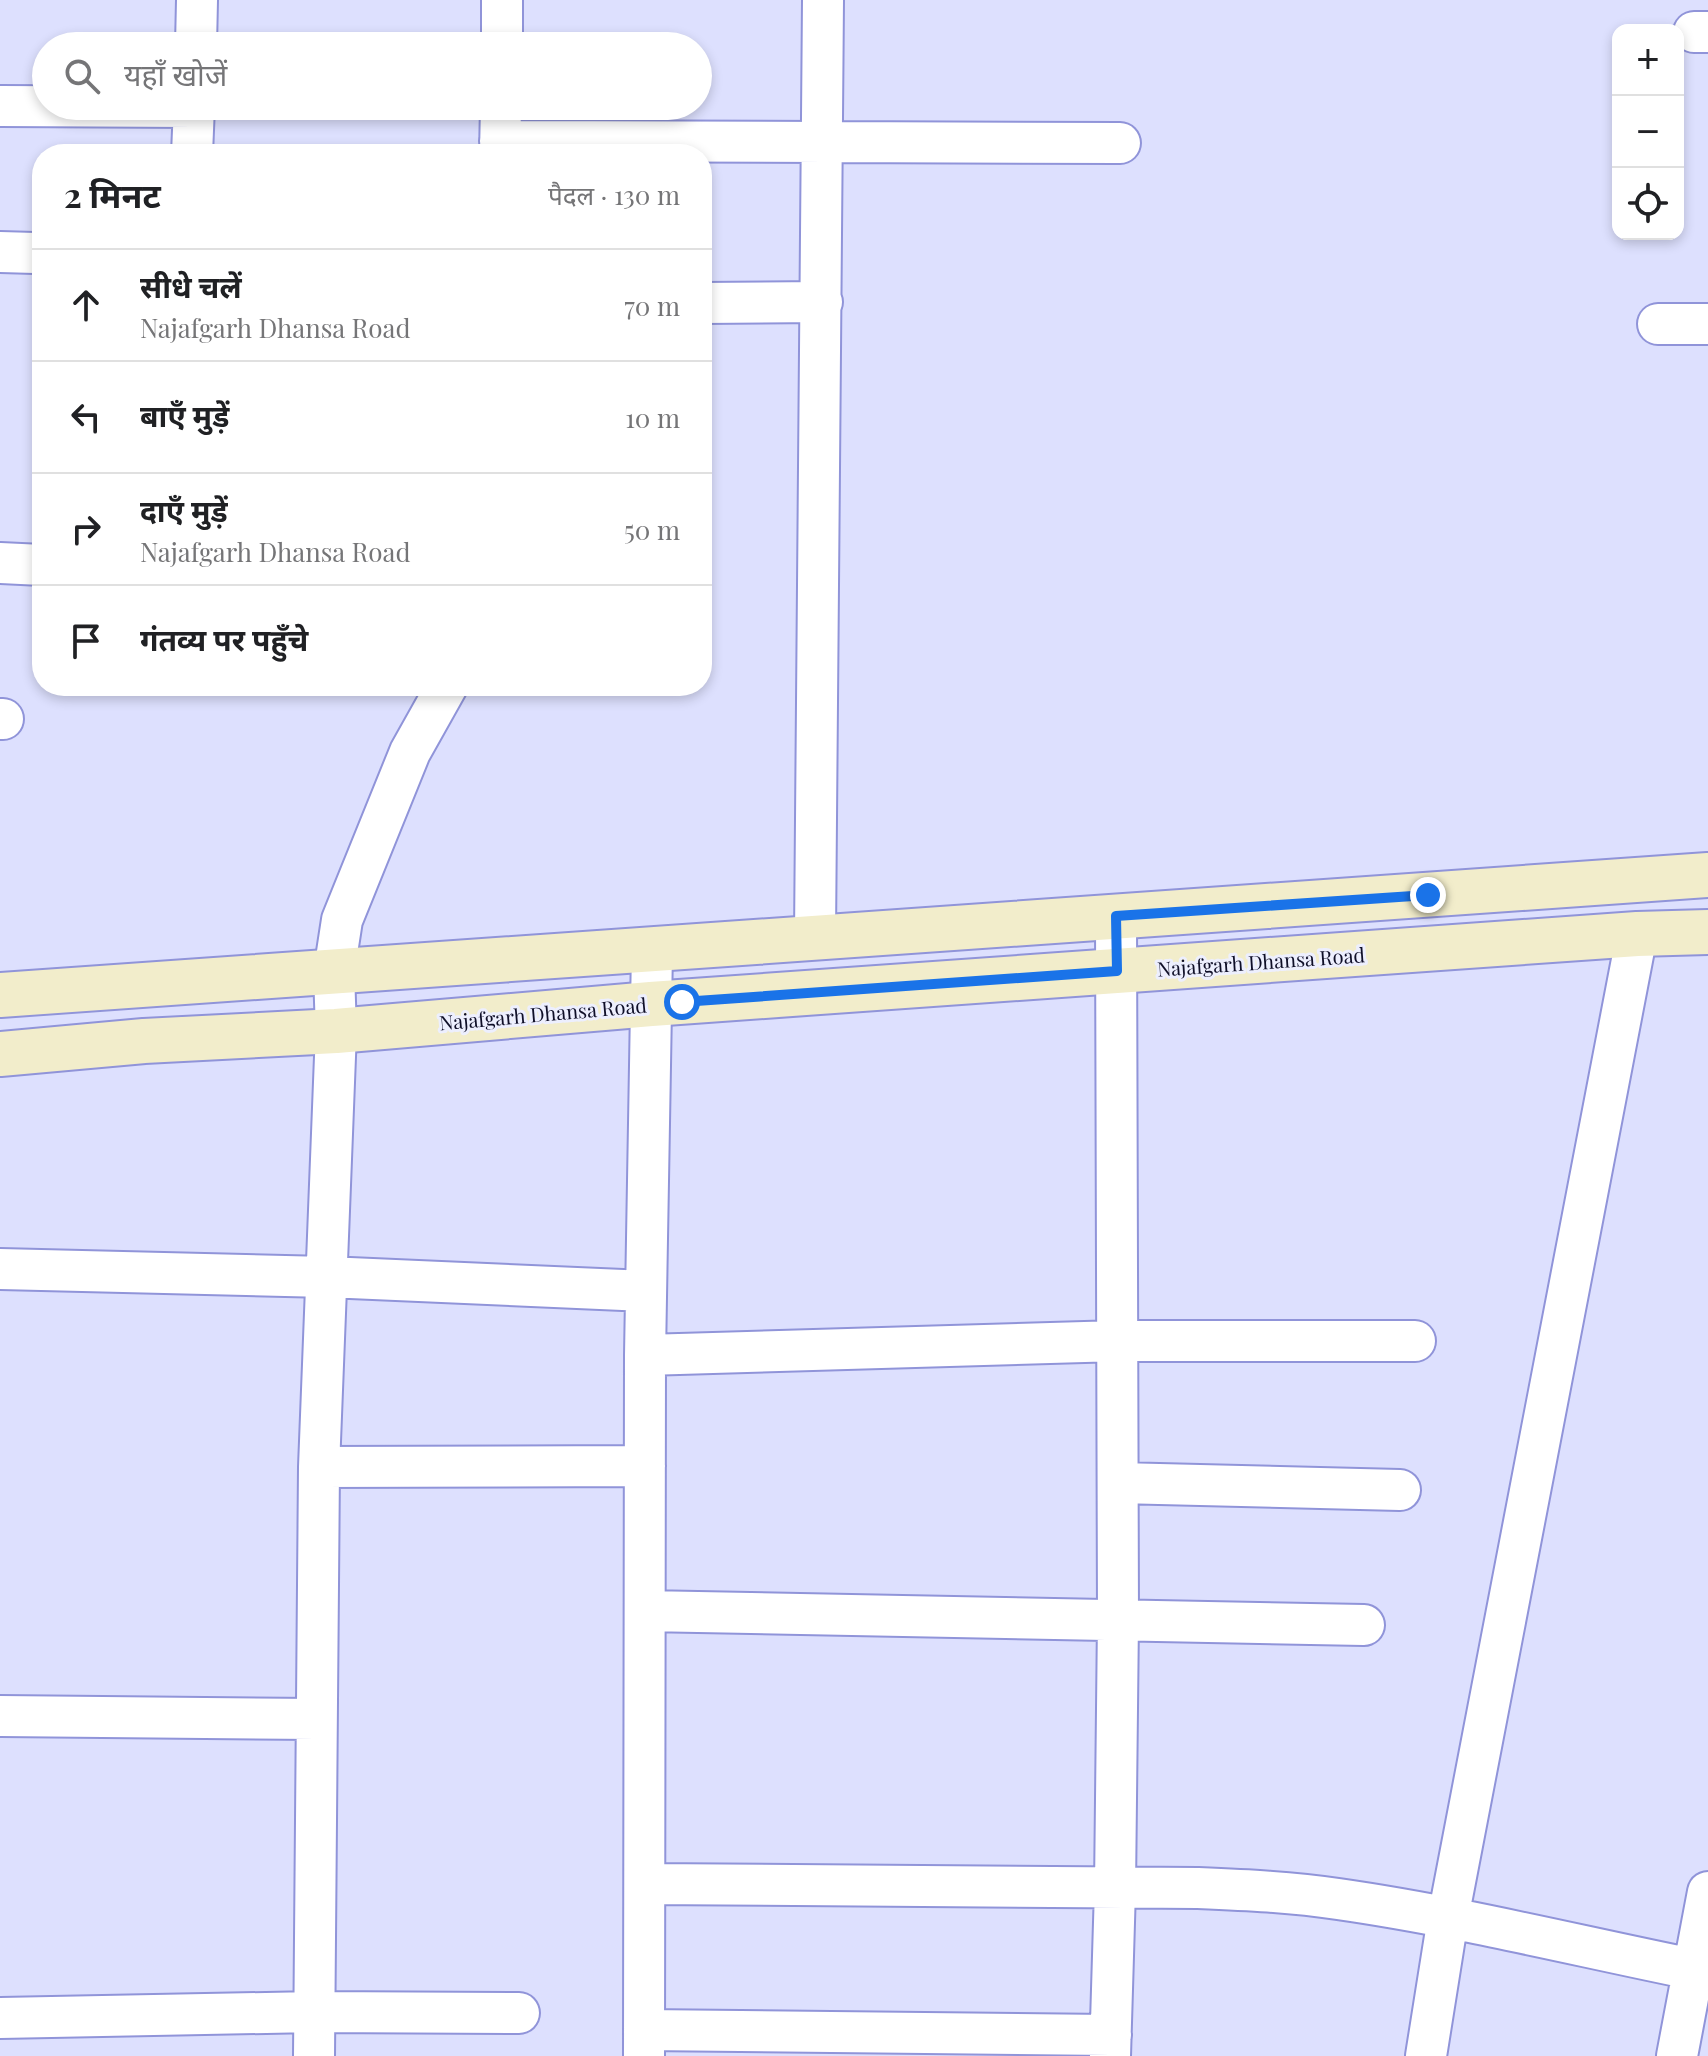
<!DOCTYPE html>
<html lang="hi">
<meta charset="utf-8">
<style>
:root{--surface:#fff;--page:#f6f6f6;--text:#202124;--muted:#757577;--line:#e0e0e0}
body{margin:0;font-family:"Playfair Display","Noto Sans Devanagari",serif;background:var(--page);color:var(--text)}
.controls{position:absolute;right:24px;top:24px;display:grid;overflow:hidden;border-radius:16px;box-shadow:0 4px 12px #0003}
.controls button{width:72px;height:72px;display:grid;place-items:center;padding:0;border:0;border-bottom:2px solid var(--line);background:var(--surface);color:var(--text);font:40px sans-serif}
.stop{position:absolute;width:24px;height:24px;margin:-18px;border:6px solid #1a73e8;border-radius:50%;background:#fff}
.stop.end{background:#1a73e8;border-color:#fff;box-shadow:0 2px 8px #0008}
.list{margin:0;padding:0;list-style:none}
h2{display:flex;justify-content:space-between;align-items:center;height:104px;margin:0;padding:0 32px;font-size:34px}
h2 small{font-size:26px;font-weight:400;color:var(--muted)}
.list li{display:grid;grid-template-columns:52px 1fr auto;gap:24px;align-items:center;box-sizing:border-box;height:112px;padding:0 32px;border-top:2px solid var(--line)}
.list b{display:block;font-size:30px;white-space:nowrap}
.list p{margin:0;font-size:26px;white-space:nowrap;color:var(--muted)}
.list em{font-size:26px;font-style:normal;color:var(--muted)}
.icon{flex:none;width:44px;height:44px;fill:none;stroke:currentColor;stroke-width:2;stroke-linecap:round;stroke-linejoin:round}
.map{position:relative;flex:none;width:1708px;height:2056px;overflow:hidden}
.search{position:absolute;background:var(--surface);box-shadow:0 4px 12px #0003;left:32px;top:32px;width:680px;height:88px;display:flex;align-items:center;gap:20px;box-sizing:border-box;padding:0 28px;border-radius:44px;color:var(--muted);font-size:30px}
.panel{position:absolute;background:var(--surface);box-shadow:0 4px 12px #0003;left:32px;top:144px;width:680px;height:552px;border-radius:32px}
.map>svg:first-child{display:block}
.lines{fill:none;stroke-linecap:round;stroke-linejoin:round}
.minor-casing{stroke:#9094d9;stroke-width:44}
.secondary-casing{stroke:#9094d9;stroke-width:48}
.minor{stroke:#fff;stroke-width:40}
.secondary{stroke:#f2edcb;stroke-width:44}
.route{stroke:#1a73e8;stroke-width:10}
.labels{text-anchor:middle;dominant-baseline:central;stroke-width:6;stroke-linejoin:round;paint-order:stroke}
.street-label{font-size:20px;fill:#0f0f28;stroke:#edeffe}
</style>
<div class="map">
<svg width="1708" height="2056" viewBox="0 0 1708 2056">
<rect width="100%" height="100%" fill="#dde0fe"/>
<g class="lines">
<defs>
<path id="minor" d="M1694,32h14
M196,46l1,-46
M502,46v-46
M0,106l194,1
M500,141l620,2
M192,154l2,-48
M500,154l1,-48
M0,252l35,1
M702,303l120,-1
M1658,324h50
M0,563l42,2
M0,719h3
M815,936l8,-936
M0,1269l327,8 319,14
M645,1355l474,-14h296
M319,1467l326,-1
M1118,1483l282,7
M645,1611l719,14
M0,1716l316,3
M645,1884l553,4c47,2 94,4 140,11 119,17 236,46 354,70
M0,2018l314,-6 205,1
M645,2030l466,5
M314,2056l5,-589 17,-436 -2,-59 8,-52 68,-168 37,-66
M644,2056l1,-701 7,-405
M1110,2056l5,-167 3,-270 -2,-703
M1426,2056l22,-138 189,-984
M1677,2056l31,-164"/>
<path id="secondary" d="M0,995l1708,-120
M0,1054l144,-13 192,-10 315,-27 986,-70 71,-2"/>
</defs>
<use href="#minor" class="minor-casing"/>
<use href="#secondary" class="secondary-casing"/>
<use href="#minor" class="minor"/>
<use href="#secondary" class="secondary"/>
</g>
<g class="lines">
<path class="route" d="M682,1002l435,-31 -1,-55 312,-21"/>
</g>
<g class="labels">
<g class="street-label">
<text transform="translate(1261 961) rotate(-4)">Najafgarh Dhansa Road</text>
<text transform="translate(543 1013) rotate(-5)">Najafgarh Dhansa Road</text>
</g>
</g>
</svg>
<div class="controls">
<button>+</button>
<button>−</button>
<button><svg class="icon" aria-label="locate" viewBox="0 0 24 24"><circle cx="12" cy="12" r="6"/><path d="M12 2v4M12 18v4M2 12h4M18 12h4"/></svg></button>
</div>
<div class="stop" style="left:682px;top:1002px"></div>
<div class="stop end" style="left:1428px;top:895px"></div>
<div class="search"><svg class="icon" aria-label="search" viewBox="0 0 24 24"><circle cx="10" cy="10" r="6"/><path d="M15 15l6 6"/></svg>यहाँ खोजें</div>
<section class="panel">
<h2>2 मिनट<small>पैदल · 130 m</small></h2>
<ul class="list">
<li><svg class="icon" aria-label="ahead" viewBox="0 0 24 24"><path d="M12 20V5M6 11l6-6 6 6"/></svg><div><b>सीधे चलें</b><p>Najafgarh Dhansa Road</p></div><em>70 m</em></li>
<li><svg class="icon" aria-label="left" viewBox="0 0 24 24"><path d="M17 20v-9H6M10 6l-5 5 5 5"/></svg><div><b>बाएँ मुड़ें</b></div><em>10 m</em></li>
<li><svg class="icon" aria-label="right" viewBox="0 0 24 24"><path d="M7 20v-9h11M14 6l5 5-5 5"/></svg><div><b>दाएँ मुड़ें</b><p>Najafgarh Dhansa Road</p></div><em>50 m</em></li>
<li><svg class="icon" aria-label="arrive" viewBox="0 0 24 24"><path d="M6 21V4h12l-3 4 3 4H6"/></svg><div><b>गंतव्य पर पहुँचे</b></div></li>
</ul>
</section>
</div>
